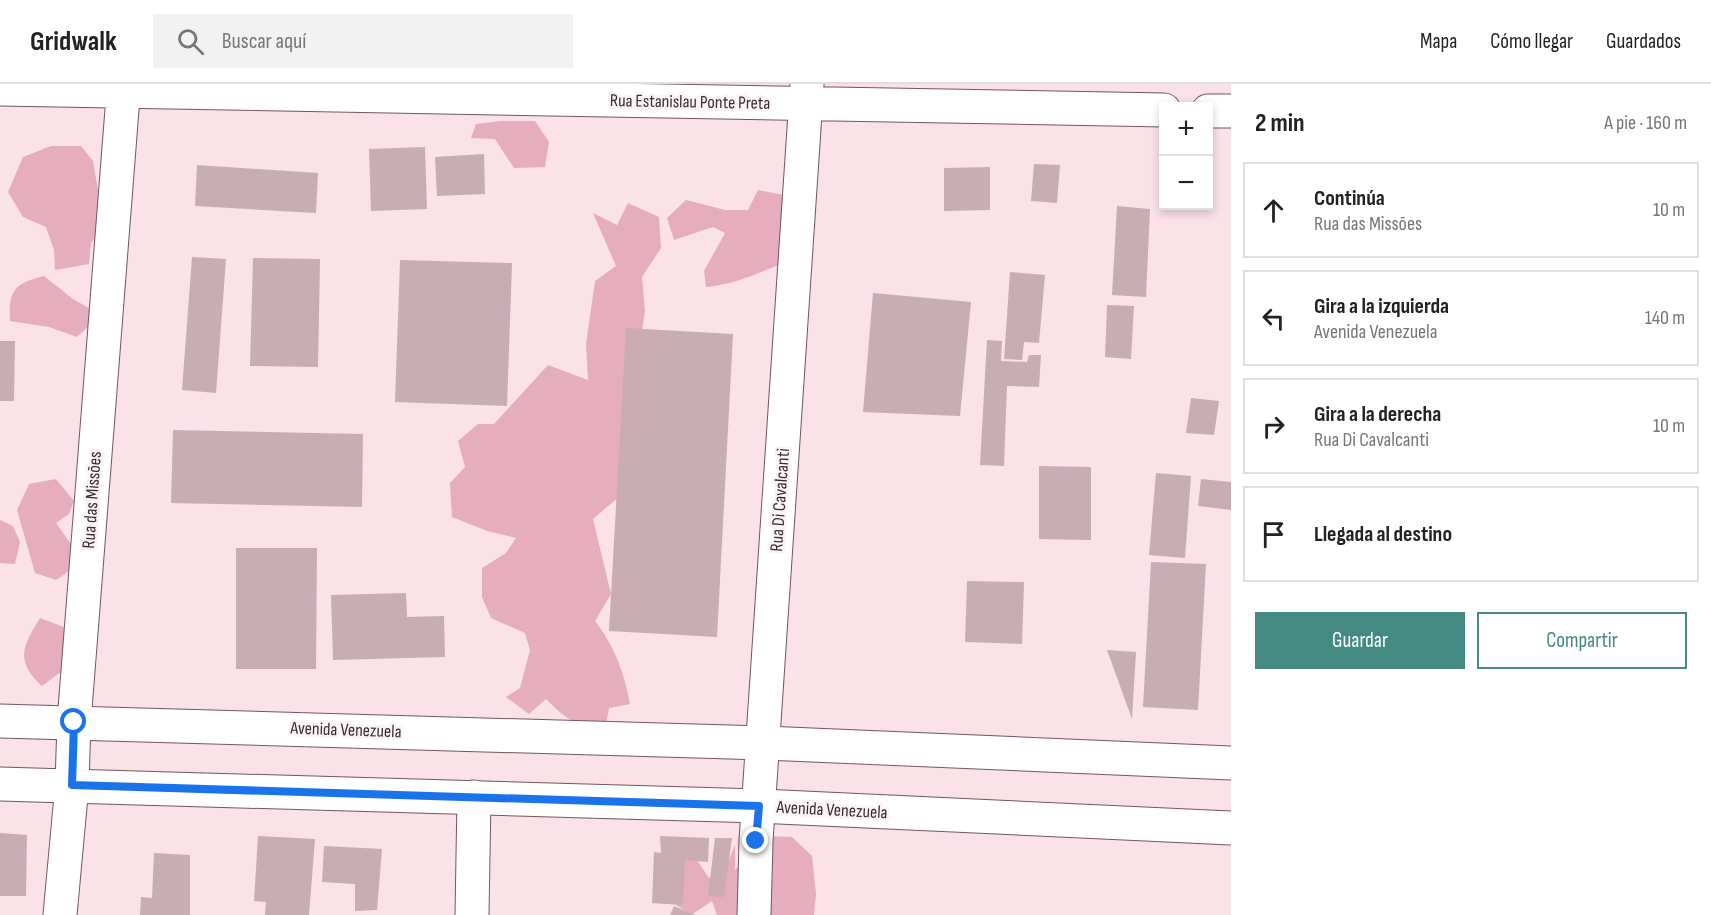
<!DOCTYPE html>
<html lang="es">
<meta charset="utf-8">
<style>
:root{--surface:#fff;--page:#f2f2f2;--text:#222;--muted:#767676;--line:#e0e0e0;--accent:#448a82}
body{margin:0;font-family:"Sofia Sans Condensed",sans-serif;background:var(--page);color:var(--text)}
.controls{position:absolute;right:18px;top:18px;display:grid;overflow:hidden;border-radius:0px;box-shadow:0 3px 9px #0003}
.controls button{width:54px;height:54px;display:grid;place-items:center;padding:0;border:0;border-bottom:2px solid var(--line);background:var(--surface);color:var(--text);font:30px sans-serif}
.stop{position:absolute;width:18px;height:18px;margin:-14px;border:4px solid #1a73e8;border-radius:50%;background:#fff}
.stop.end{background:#1a73e8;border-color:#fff;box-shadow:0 2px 6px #0008}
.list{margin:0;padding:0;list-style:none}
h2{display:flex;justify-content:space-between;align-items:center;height:78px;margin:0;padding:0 24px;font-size:26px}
h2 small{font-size:20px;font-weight:400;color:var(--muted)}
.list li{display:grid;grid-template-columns:39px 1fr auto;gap:18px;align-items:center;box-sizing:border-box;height:96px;margin:0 12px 12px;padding:0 12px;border:2px solid var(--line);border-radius:0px}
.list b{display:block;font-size:22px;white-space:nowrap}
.list p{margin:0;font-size:20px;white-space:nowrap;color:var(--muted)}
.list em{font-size:20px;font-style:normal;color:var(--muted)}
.actions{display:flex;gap:12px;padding:18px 24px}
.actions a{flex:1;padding:14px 0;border:2px solid var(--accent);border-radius:0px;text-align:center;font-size:21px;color:var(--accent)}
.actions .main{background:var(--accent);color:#fff}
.icon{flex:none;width:33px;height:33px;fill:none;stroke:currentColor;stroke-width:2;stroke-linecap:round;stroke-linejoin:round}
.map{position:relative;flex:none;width:1231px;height:831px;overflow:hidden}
header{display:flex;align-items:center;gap:36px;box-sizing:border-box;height:84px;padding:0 30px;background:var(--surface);border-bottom:2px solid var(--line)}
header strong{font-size:28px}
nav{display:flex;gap:33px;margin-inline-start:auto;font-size:21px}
.search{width:420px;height:54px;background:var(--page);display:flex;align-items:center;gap:15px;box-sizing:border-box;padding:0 21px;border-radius:0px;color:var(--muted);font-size:22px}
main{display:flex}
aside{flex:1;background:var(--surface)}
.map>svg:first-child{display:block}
.green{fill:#e5adbd}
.building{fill:#caacb4}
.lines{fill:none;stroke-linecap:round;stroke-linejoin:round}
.minor-casing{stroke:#72575e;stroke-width:35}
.major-casing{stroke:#72575e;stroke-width:35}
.minor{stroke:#fff;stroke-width:33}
.major{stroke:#fff;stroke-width:33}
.route{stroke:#1a73e8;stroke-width:8}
.labels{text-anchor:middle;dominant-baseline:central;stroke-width:6;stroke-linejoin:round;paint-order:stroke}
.street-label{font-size:18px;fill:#392c30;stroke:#fbf4f6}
</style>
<header>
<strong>Gridwalk</strong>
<div class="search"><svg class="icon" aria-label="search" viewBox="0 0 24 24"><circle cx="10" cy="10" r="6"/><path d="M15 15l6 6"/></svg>Buscar aquí</div>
<nav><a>Mapa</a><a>Cómo llegar</a><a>Guardados</a></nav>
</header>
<main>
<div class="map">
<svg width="1231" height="831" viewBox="0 0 1231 831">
<rect width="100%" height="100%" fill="#fbe1e8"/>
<path class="green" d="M500,37h35l14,21 -4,25 -31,1 -19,-29 -24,-1 5,-14z
M51,62h30l12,15 11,65 -13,17 -2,21 -34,6 -1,-20 -8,-23 -23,-10 -15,-25 15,-35z
M758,106l31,6 12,60c-32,12 -62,28 -95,31l-2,-16 21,-38 -12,-6 -39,13 -7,-22 19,-18 39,10h23z
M628,119l31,14 2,31 -19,29 3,34 -6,40 -6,134 -40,34 18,75 -16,27c20,26 29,51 35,83l-21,4 -3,17c-27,6 -42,-8 -60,-26l-17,15 -23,-17 14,-9 10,-38 -5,-17 -34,-15 -9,-21v-29l24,-15 10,-15 -29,-7 -35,-14 -2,-34 15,-16 -7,-26 20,-17h16l54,-59 40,15 -2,-36 9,-63 21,-15 -23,-53 24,12z
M44,192l29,23 28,16 -24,22 -28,-10 -39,-6c-2,-31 5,-38 34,-45z
M56,395l18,22 -5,13 -13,9 23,32 -5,13 -18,12 -21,-7 -18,-63 12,-26z
M0,436l13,6 7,16 -5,22 -15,-1z
M40,534l24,9 9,23 -12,22 -19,14c-27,-25 -20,-39 -2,-68z
M764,752l28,1 20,19 4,38 -2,21h-97l-5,-14 -21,14 -28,-19 11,-39h21l14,21 18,-13 8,-20v25z"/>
<path class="building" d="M425,63l2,62 -56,2 -2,-62z
M484,70l1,40 -48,2 -2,-39z
M1034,80l26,1 -3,38 -26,-2z
M197,81l121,8 -2,40 -121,-7z
M990,83v43l-46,1v-43z
M1117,122l33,3 -4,88 -34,-2z
M192,173l34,2 -10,134 -34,-3z
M253,174l67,1 -2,108 -68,-1z
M400,176l112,3 -5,143 -112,-4z
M1010,188l35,3 -6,68 -15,-1 -2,18 -18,-1z
M873,209l98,9 -11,114 -97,-4z
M1107,221l27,1 -3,53 -26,-2z
M626,244l107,6 -16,303 -108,-6z
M987,256l15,1 -1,20 26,1 2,-7h12l-2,32 -32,-1 -3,80 -24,-1z
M0,257h15l-1,60h-14z
M1191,314l28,3 -5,34 -28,-2z
M173,346l190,4 -1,73 -191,-4z
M1039,382l52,1v73l-52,-1z
M1156,389l35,3 -6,82 -36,-3z
M1201,395l30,3v28l-33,-4z
M236,464h81l-1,121h-80z
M1151,478l55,2 -8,146 -55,-3z
M967,497l57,1 -2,62 -57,-2z
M406,509l1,24 37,-1 1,41 -112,3 -2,-65z
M1107,566l29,2 -4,67z
M0,749l27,2 -1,61h-26z
M258,752l57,3 -6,76h-44l1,-13 -12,-1z
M660,752l49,2 -1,24 -23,-2 -2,45 -31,-2 2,-51 7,1z
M715,754h17l-8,59 -16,-1z
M324,762l58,3 -5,61 -22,1v-27l-33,-2z
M154,769l36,2v60h-50l1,-18 11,1z
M674,822l21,9h-25z"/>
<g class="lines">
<defs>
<path id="minor" d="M0,5l1164,21
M1208,27h23
M60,831l12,-130 2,-63 50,-638
M472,831l2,-118
M754,831l2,-74 51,-757"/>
<path id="major" d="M0,637l765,22 466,20
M0,700l759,22 472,22"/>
</defs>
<use href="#minor" class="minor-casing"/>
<use href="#major" class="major-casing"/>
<use href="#minor" class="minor"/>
<use href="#major" class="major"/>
</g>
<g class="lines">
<path class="route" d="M74,638l-2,63 687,21 -3,35"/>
</g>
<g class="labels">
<g class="street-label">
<text transform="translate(690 18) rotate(1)">Rua Estanislau Ponte Preta</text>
<text transform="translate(92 416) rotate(-86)">Rua das Missões</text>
<text transform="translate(780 416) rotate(-86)">Rua Di Cavalcanti</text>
<text transform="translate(346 646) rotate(2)">Avenida Venezuela</text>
<text transform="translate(832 726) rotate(3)">Avenida Venezuela</text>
</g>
</g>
</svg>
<div class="controls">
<button>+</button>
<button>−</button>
</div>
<div class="stop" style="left:74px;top:638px"></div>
<div class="stop end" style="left:756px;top:757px"></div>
</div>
<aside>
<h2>2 min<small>A pie · 160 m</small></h2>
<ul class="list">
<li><svg class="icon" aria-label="ahead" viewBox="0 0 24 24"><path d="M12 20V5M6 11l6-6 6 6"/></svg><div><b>Continúa</b><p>Rua das Missões</p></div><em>10 m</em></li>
<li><svg class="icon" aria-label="left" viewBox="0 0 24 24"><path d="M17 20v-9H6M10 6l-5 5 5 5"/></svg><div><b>Gira a la izquierda</b><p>Avenida Venezuela</p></div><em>140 m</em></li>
<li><svg class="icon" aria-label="right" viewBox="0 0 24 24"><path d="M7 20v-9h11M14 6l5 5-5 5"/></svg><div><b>Gira a la derecha</b><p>Rua Di Cavalcanti</p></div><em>10 m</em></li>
<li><svg class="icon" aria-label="arrive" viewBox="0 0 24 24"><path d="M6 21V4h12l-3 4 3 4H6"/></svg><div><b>Llegada al destino</b></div></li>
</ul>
<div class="actions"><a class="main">Guardar</a><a>Compartir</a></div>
</aside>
</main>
